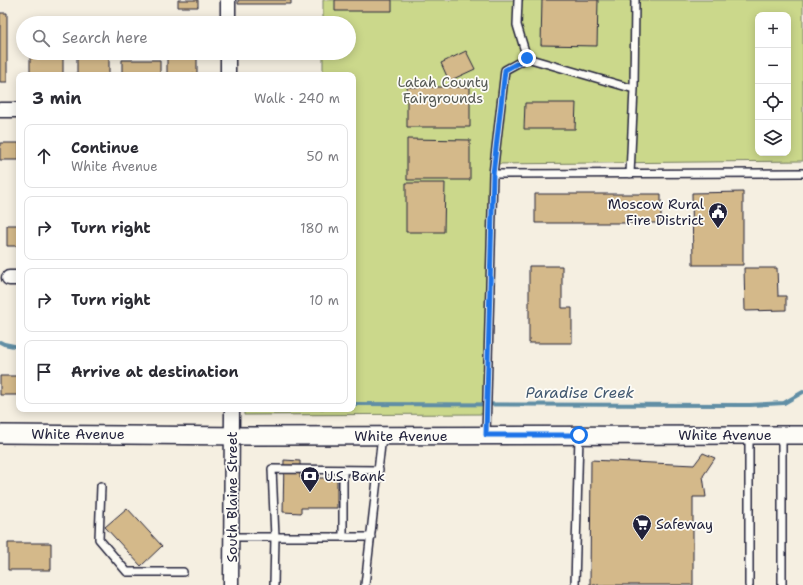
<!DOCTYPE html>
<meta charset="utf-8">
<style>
:root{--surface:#fff;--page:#f2f2f3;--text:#2b2b33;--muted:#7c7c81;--line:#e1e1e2}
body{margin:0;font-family:"Shantell Sans",sans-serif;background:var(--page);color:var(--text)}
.controls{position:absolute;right:12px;top:12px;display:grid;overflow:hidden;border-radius:8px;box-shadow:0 2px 10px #0003}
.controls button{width:36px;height:36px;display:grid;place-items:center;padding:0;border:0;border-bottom:1px solid var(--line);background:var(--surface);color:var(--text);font:20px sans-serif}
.stop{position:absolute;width:12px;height:12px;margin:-9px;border:3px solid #1a73e8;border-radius:50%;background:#fff}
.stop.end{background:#1a73e8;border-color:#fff;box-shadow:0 1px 4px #0008}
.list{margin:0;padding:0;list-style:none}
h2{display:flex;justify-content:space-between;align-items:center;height:52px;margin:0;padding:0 16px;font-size:17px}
h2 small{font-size:13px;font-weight:400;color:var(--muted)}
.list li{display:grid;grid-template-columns:26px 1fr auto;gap:12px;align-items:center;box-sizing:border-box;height:64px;margin:0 8px 8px;padding:0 8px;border:1px solid var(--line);border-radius:8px}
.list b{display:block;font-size:15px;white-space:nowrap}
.list p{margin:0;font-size:13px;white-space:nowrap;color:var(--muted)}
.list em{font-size:13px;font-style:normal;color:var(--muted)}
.icon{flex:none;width:22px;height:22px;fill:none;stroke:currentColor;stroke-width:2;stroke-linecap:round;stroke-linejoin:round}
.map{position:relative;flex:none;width:803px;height:585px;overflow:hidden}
.search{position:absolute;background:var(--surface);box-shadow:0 2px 10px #0003;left:16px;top:16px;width:340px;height:44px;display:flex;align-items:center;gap:10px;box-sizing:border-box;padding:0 14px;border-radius:22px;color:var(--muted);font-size:15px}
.panel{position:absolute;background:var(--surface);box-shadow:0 2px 10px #0003;left:16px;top:72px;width:340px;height:340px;border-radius:8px}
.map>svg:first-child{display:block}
.green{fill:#cbd88b;stroke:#767d63;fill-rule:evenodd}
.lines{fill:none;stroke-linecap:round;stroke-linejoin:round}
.stream{stroke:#618ea5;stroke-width:4}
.building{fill:#d4b98a;stroke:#22223b}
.service-casing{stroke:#22223b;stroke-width:10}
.minor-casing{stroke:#22223b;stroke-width:17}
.tertiary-casing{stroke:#22223b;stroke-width:20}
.service{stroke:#fdfcf7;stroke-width:7}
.minor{stroke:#fdfcf7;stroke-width:14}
.tertiary{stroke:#fdfcf7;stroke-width:17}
.route{stroke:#1a73e8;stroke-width:5}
.labels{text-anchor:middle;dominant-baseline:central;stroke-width:3.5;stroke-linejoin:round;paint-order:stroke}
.park-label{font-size:14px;fill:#555953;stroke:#fdfcf7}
.poi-label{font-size:14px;fill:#22223b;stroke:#fdfcf7;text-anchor:start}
.street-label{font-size:14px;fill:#22223b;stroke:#fdfcf7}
.water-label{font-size:15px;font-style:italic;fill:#425870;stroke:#fdfcf7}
</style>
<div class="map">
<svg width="803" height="585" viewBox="0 0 803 585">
<rect width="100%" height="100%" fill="#f5efe1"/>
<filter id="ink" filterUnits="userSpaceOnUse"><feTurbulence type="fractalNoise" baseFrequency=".025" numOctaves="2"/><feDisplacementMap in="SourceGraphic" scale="8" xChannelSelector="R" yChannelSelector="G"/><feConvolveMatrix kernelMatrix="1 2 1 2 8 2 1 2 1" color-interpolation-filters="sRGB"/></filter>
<g filter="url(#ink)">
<path class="green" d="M323,0h480v161l-309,3 -8,250 -242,1v-6h109v-334h-30v-22h26v-30h-26zM758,15h30v138h-30z"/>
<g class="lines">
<path class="stream" d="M0,342l4,2 15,3
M353,404l397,1 34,-2 19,-11"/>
</g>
<path class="building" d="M178,0h20v7h-20z
M238,0h53v4h-53z
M335,0h57v11h-57z
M542,0h56l-1,46 -56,-1z
M0,13h7v69h-7z
M466,51l9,18 -26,12 -8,-18z
M30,53l33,1v21h-33z
M77,54h32v21h-32z
M167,55h30v19l-30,1z
M122,60h38v15h-38z
M407,87h63v40h-63z
M525,103h51l-1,26h-51z
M407,139l63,1v40h-63z
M0,143h19v17h-19z
M406,183h39l-1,49h-38z
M743,192v73h-50l-1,-72z
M535,194h126v29h-126z
M7,225h12v21h-12z
M529,266h33v42h10v35h-43z
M744,268h33l1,28h8v14l-41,1z
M0,376h19v19h-19z
M703,453l12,5 -12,18 3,21h-13v88h-103l1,-125 103,5z
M284,460l16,1v17h37v30h-36v5l-18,-1z
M127,508l35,38 -21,20 -36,-39z
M8,543h43v27h-43z"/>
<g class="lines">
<defs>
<path id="service" d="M527,58l107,31 -4,85
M634,89l1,-89
M493,174l310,-1
M486,435l7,-261 12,-104 22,-12 -10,-33 1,-25
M343,470v67
M101,486l-2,53 28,33h56
M231,537h140
M274,585l1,-48 -3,-68 107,1
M365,585l17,-149
M575,585l4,-149
M749,585v-150
M782,585v-150"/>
<path id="minor" d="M228,23v-23
M228,75v-22
M0,110h19
M9,278h10
M231,585l1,-176"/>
<path id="tertiary" d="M0,434l249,2 554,-1"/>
</defs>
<use href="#service" class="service-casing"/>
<use href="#minor" class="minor-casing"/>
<use href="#tertiary" class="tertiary-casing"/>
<use href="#service" class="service"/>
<use href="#minor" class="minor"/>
<use href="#tertiary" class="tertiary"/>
</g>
</g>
<g class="lines" filter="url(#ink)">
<path class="route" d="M527,58l-22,12 -12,104 -7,261h93"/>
</g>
<defs>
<symbol id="civic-pin" viewBox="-11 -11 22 30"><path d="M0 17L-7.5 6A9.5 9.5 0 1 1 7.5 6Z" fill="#22223b" stroke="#fdfcf7"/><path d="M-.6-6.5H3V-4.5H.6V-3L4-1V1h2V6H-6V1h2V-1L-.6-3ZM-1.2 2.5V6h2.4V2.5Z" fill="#fff"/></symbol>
<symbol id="bank-pin" viewBox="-11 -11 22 30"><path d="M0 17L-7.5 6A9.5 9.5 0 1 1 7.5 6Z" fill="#22223b" stroke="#fdfcf7"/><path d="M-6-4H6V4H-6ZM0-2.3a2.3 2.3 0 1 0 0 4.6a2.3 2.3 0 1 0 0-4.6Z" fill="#fff"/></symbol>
<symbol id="supermarket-pin" viewBox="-11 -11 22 30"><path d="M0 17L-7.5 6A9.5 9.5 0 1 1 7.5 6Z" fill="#22223b" stroke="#fdfcf7"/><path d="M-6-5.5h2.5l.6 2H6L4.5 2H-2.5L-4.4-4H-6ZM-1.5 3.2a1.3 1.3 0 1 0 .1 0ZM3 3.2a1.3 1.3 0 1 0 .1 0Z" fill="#fff"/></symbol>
</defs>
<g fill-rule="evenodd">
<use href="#civic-pin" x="707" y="201" width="22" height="30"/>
<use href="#bank-pin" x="299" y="465" width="22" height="30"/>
<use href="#supermarket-pin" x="631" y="513" width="22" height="30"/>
</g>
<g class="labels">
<g class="park-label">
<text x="443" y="82">Latah County<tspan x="443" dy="16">Fairgrounds</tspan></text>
</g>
<g class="poi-label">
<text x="704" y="204" text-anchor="end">Moscow Rural<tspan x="704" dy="16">Fire District</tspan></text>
<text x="324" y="476">U.S. Bank</text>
<text x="656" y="524">Safeway</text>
</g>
<g class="street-label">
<text x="78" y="434">White Avenue</text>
<text x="725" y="435">White Avenue</text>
<text x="401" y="436">White Avenue</text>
<text transform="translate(232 497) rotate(-90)">South Blaine Street</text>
</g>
<g class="water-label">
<text x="580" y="393">Paradise Creek</text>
</g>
</g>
</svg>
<div class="controls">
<button>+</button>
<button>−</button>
<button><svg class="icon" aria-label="locate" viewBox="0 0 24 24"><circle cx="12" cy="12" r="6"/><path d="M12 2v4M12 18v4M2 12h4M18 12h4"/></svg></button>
<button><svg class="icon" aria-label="layers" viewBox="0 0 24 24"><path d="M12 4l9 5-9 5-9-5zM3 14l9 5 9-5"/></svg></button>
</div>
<div class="stop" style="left:579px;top:435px"></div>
<div class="stop end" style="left:527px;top:58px"></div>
<div class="search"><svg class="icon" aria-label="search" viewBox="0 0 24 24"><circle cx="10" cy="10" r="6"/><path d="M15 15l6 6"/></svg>Search here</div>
<section class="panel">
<h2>3 min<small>Walk · 240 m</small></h2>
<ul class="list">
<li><svg class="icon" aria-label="ahead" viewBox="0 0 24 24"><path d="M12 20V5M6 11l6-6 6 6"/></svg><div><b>Continue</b><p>White Avenue</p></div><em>50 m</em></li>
<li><svg class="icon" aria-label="right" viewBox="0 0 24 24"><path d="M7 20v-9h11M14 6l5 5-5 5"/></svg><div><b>Turn right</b></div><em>180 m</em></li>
<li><svg class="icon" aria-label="right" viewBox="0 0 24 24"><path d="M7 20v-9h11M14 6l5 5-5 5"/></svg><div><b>Turn right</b></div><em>10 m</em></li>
<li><svg class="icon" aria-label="arrive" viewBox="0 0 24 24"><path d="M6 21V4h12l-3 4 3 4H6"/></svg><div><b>Arrive at destination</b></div></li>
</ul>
</section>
</div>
